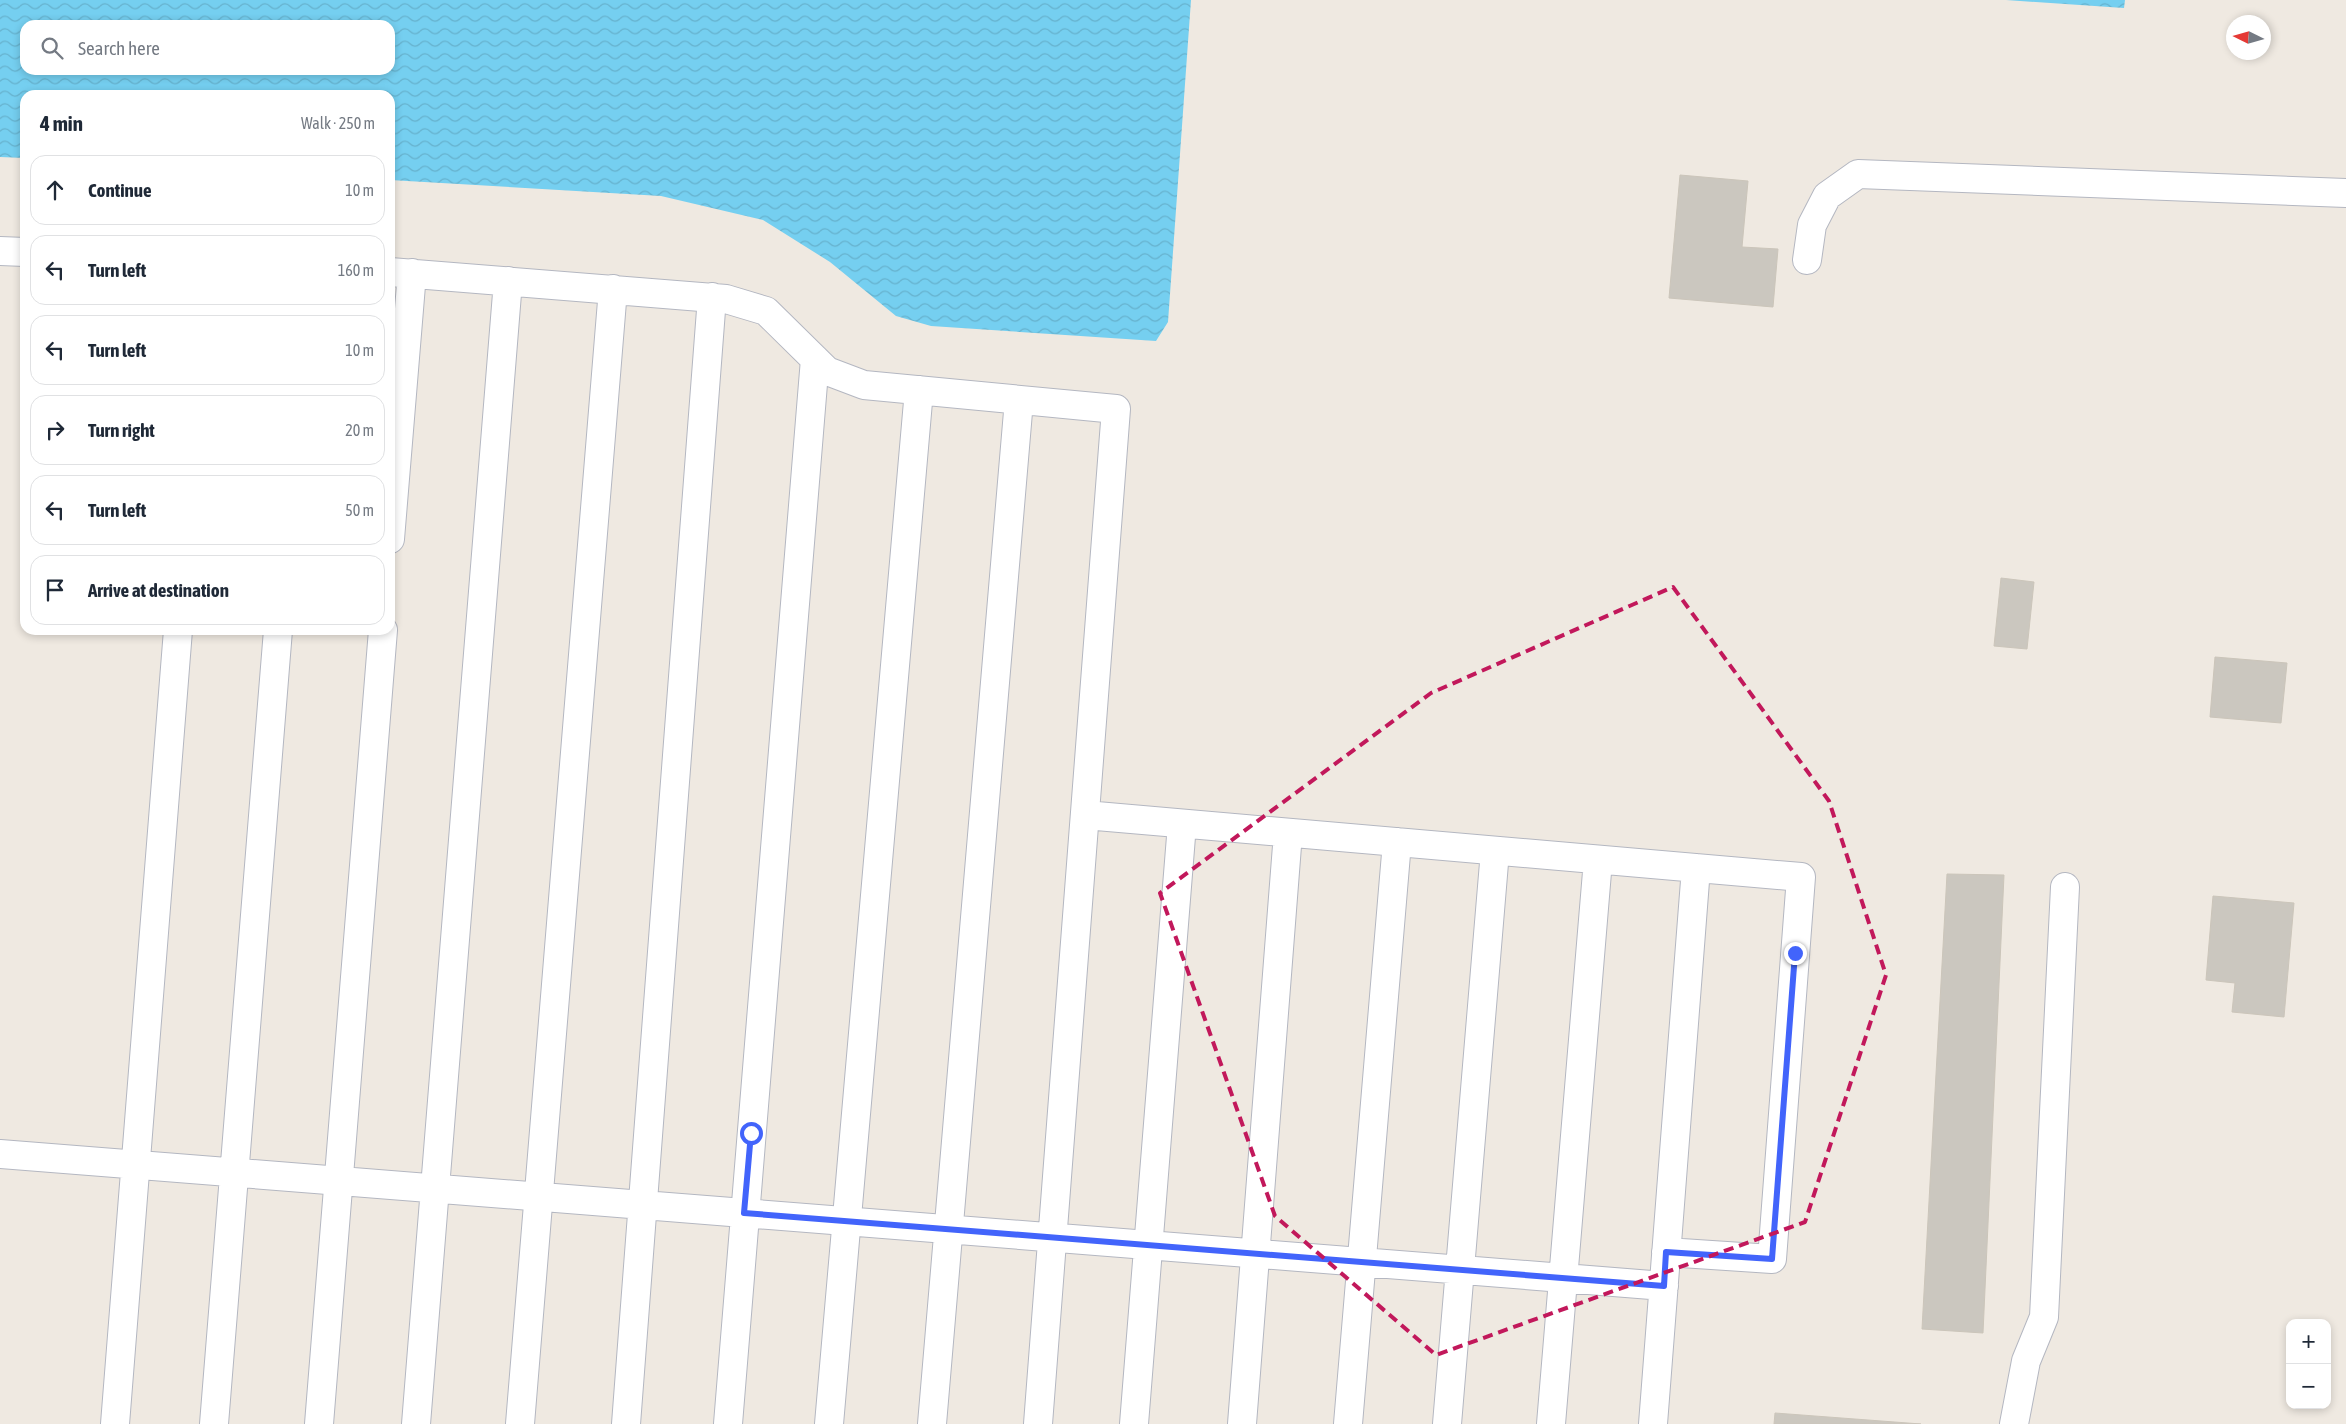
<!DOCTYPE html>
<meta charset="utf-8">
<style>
:root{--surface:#fff;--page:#f6f6f7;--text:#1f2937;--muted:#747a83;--line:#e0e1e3}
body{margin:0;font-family:"Asap Condensed",sans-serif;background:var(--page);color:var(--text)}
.controls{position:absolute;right:15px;bottom:15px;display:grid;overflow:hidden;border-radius:10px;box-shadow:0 2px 8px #0003}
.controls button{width:45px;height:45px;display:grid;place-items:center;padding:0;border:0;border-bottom:1px solid var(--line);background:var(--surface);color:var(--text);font:25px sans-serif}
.compass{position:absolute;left:2226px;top:15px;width:45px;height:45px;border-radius:50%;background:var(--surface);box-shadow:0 2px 8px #0003;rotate:275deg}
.stop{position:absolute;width:15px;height:15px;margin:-11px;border:4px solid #4264fb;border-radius:50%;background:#fff}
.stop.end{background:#4264fb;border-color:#fff;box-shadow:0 1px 5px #0008}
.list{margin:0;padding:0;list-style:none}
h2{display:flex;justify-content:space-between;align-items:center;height:65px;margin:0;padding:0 20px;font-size:21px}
h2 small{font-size:16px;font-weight:400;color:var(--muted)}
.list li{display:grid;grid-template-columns:32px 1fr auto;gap:15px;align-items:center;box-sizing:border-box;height:70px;margin:0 10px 10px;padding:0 10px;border:1px solid var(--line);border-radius:15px}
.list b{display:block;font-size:19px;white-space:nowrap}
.list em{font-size:16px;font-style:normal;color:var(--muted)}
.icon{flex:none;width:28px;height:28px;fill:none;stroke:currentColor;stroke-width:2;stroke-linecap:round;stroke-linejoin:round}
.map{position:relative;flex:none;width:2346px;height:1424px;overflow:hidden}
.search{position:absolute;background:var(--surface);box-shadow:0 2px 8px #0003;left:20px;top:20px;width:375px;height:55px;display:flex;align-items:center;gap:12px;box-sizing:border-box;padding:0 18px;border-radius:15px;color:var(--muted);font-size:19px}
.panel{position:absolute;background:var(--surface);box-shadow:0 2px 8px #0003;left:20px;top:90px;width:375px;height:545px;border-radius:15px}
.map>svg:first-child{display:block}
.water{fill:url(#water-waves);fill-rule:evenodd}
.building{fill:#cbc7bf;stroke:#cbc5ba}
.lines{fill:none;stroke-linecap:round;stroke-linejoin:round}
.minor-casing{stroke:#b4b7c1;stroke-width:30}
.minor{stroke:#fff;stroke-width:28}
.route{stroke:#4264fb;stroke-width:6}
.marked{fill:none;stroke:#c2185b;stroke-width:4;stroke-dasharray:10 6;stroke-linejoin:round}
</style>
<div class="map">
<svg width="2346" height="1424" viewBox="0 0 2346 1424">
<defs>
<pattern id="water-waves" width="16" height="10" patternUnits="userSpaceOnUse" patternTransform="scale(1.25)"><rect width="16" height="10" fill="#75cff0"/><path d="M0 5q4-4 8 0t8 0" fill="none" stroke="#66b2ce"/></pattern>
</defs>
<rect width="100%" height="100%" fill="#efe9e1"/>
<path class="water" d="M0,0h1191l-23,322 -12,19 -225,-15 -35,-10 -66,-54 -67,-42 -102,-24 -271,-16v-85h-365v63l-25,-1zM25,25h365v45h-365z
M2006,0h119l-1,8z"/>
<path class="building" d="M1680,175l68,6 -6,66 36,2 -5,58 -104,-9z
M2001,578l33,4 -7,67 -33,-3z
M2215,657l72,6 -6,60 -71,-6z
M1947,874l57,1 -21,458 -61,-4z
M2213,896l81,7 -10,114 -52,-5 3,-29 -29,-3z
M1775,1413l146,11h-147z"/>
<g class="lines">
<defs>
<path id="minor" d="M0,251l25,1
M1807,260l5,-35 15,-29 31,-22 488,19
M390,272l336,27 40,12 61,60 37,14 252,24 -78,1015
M390,539l22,-266
M1085,815l716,62 -29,382 -106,-7
M0,1154l1664,132
M115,1424l63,-794
M214,1424l64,-794
M319,1424l64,-794
M416,1424l92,-1143
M520,1424l93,-1135
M626,1424l86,-1127
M728,1424l87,-1065
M829,1424l90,-1034
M932,1424l87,-1024
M1134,1424l48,-600
M1242,1424l46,-591
M1348,1424l49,-582
M1447,1424l48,-573
M1551,1424l47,-564
M1653,1424l43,-556
M2014,1424l12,-63 18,-44 21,-430"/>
</defs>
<use href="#minor" class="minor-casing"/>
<use href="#minor" class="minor"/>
</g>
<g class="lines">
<path class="route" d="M751,1133l-7,80 920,73 2,-34 106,7 23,-306"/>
</g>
<path class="marked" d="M1673,587l156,214 57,174 -81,247 -369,133 -161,-139 -115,-323 271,-200z"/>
</svg>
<div class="controls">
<button>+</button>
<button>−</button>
</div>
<svg class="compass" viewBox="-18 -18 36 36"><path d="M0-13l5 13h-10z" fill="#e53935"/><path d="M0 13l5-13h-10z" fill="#747a83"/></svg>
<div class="stop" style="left:751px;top:1133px"></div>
<div class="stop end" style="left:1795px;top:953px"></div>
<div class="search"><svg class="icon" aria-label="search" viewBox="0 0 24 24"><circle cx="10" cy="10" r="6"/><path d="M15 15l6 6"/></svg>Search here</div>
<section class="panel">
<h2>4 min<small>Walk · 250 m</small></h2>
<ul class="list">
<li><svg class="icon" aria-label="ahead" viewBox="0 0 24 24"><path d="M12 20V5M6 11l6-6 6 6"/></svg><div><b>Continue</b></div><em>10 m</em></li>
<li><svg class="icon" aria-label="left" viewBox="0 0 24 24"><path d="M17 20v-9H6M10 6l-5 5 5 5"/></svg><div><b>Turn left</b></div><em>160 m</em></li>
<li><svg class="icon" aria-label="left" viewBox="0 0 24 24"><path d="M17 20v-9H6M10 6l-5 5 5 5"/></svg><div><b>Turn left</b></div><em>10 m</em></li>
<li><svg class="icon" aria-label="right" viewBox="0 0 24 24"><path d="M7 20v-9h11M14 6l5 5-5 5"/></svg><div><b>Turn right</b></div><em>20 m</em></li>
<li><svg class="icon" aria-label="left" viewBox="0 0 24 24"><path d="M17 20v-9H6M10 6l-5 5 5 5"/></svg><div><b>Turn left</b></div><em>50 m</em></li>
<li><svg class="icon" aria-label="arrive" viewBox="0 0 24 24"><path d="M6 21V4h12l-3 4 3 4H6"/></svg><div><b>Arrive at destination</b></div></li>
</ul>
</section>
</div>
